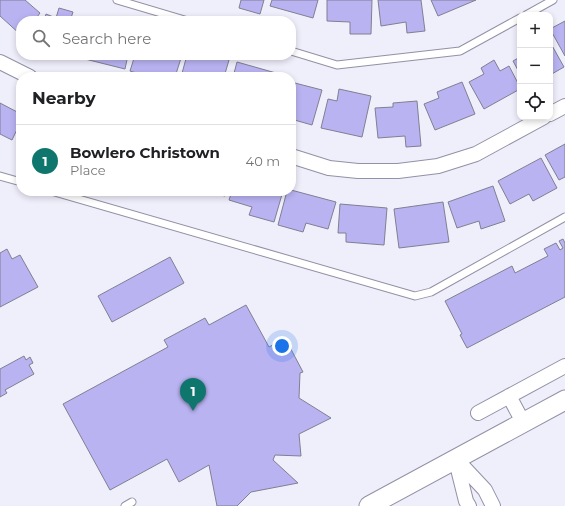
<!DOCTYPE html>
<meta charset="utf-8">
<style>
:root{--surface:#fff;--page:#f2f2f2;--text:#202124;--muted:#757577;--line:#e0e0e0;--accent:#0f766e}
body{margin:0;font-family:Montserrat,sans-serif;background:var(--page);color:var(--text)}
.controls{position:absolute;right:12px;top:12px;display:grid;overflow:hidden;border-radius:8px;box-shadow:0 2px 6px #0003}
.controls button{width:36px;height:36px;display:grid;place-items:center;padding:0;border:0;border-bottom:1px solid var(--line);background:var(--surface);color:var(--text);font:20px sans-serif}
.you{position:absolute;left:282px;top:346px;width:14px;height:14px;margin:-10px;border:3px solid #fff;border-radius:50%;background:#1a73e8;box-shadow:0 0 0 6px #1a73e833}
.badge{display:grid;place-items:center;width:26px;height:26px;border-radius:50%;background:var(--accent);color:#fff;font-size:13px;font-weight:700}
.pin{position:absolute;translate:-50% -33px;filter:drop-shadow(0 1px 2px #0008)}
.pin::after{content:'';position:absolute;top:21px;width:14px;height:12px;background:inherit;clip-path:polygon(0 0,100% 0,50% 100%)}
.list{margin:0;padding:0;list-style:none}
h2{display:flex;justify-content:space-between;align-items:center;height:52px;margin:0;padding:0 16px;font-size:17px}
h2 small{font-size:13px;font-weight:400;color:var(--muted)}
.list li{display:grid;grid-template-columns:26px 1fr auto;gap:12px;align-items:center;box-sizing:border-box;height:72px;padding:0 16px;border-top:1px solid var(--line)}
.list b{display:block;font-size:15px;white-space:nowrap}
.list p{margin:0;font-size:13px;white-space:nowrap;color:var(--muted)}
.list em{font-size:13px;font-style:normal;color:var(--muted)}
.icon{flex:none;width:22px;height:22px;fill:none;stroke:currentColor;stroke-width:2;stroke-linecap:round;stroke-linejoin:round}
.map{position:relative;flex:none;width:565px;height:506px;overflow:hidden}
.search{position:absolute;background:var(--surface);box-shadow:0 2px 6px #0003;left:16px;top:16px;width:280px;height:44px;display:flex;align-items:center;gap:10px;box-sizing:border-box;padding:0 14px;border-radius:16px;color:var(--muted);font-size:15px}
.panel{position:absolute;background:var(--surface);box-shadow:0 2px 6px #0003;left:16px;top:72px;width:280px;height:124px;border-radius:16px}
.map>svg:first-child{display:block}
.building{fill:#b9b3f2;stroke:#807f92}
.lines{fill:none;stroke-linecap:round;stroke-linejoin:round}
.lane-casing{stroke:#9291a5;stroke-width:9}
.street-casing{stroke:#9291a5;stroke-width:16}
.secondary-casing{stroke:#9291a5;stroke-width:21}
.lane{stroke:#fff;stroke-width:7}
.street{stroke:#fff;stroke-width:14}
.secondary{stroke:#fff;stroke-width:19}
</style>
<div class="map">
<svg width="565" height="506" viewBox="0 0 565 506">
<rect width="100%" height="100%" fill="#efeefb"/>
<path class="building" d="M0,0h25l15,13 -6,8h-13v14l-21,-19z
M241,0h23l-4,14 -21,-6z
M272,0h46l-5,18 -43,-12z
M327,0h45l-1,34h-21v-12l-23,-1z
M378,0h43l4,31 -18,2 -1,-11 -25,4z
M431,0h45l-38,16z
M59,8l14,4 -3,9h-26l2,-7 10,4z
M565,21v35l-15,-27z
M550,42l14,25 -14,8z
M86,55h42l-3,14 -40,-10z
M135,55h47l-7,22h-26l-19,-6z
M187,55h24l18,5 -5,17h-43z
M520,57v17l-7,-13z
M494,60l6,11 9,-5 11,21v2l-36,20 -15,-27 15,-8 -3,-6z
M237,62l39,11 -1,4h-42z
M291,82l31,8 -10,35 -21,-6z
M462,82l13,32 -40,16 -11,-26 15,-6 -2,-6z
M339,89l32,7 -9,41 -41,-9 7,-29 9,2z
M417,101l4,45 -15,1 -1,-11 -27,2 -3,-30 18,-1v-4z
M0,103l21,11v7l-9,19 -12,-6z
M565,144v33l-6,3 -14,-25z
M541,158l16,30 -24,13 -4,-7 -19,10 -12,-23z
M493,186l12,35 -24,8 -2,-8 -22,7 -9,-26z
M291,190l45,12 -8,27 -22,-6 -3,9 -25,-7 9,-34h4z
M204,191h22l-1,5z
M232,191h51l-9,31 -25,-7 3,-8 -23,-7z
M443,202l6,40 -50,6 -5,-39z
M340,204l47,4 -3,37 -38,-3v-9h-8z
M563,239l2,4v54l-98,51 -7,-13 2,-1 -17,-33 67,-35 3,7 33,-17 -4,-7 12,-6 4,7 3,-2 -4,-7z
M7,249l5,10 8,-4 18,32 -38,20v-54z
M170,257l14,26 -72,39 -14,-26z
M246,305l23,42 16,-9 18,34 -3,1 -1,25 32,20 -32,16 2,22 -26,-1 -2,5 25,23 -47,9 -14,14h-20l-8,-41 -30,17 -12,-23 -57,31 -47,-86 105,-57 -4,-7 41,-22 4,7z
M24,356l2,4 4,-3 3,6 -4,2 5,9 -29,16 2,3 -7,4v-28z"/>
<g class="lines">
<defs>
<path id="lane" d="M117,0l71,21
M526,15l27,-15
M291,51l46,14 123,-14 60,-33
M0,176l21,6
M51,191l364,105 16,-4 134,-75
M125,506l7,-4"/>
<path id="street" d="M0,62l30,15
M550,114l15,-8
M291,156l38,12 29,3h40l40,-5 38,-12 68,-37
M509,396l14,26
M478,413l87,-47
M456,459l29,31 8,16
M456,461l10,40 3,5"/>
<path id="secondary" d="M369,506l196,-106"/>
</defs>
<use href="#lane" class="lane-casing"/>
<use href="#street" class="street-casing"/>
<use href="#secondary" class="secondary-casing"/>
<use href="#lane" class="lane"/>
<use href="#street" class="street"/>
<use href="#secondary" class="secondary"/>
</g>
</svg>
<div class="controls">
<button>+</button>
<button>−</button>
<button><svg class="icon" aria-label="locate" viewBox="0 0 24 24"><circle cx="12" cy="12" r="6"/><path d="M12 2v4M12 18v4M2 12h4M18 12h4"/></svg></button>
</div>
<div class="you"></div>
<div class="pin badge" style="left:193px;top:411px">1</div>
<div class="search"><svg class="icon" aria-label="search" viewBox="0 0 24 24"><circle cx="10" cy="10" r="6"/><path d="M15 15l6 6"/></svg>Search here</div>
<section class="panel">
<h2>Nearby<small></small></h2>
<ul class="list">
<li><span class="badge">1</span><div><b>Bowlero Christown</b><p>Place</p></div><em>40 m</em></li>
</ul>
</section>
</div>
